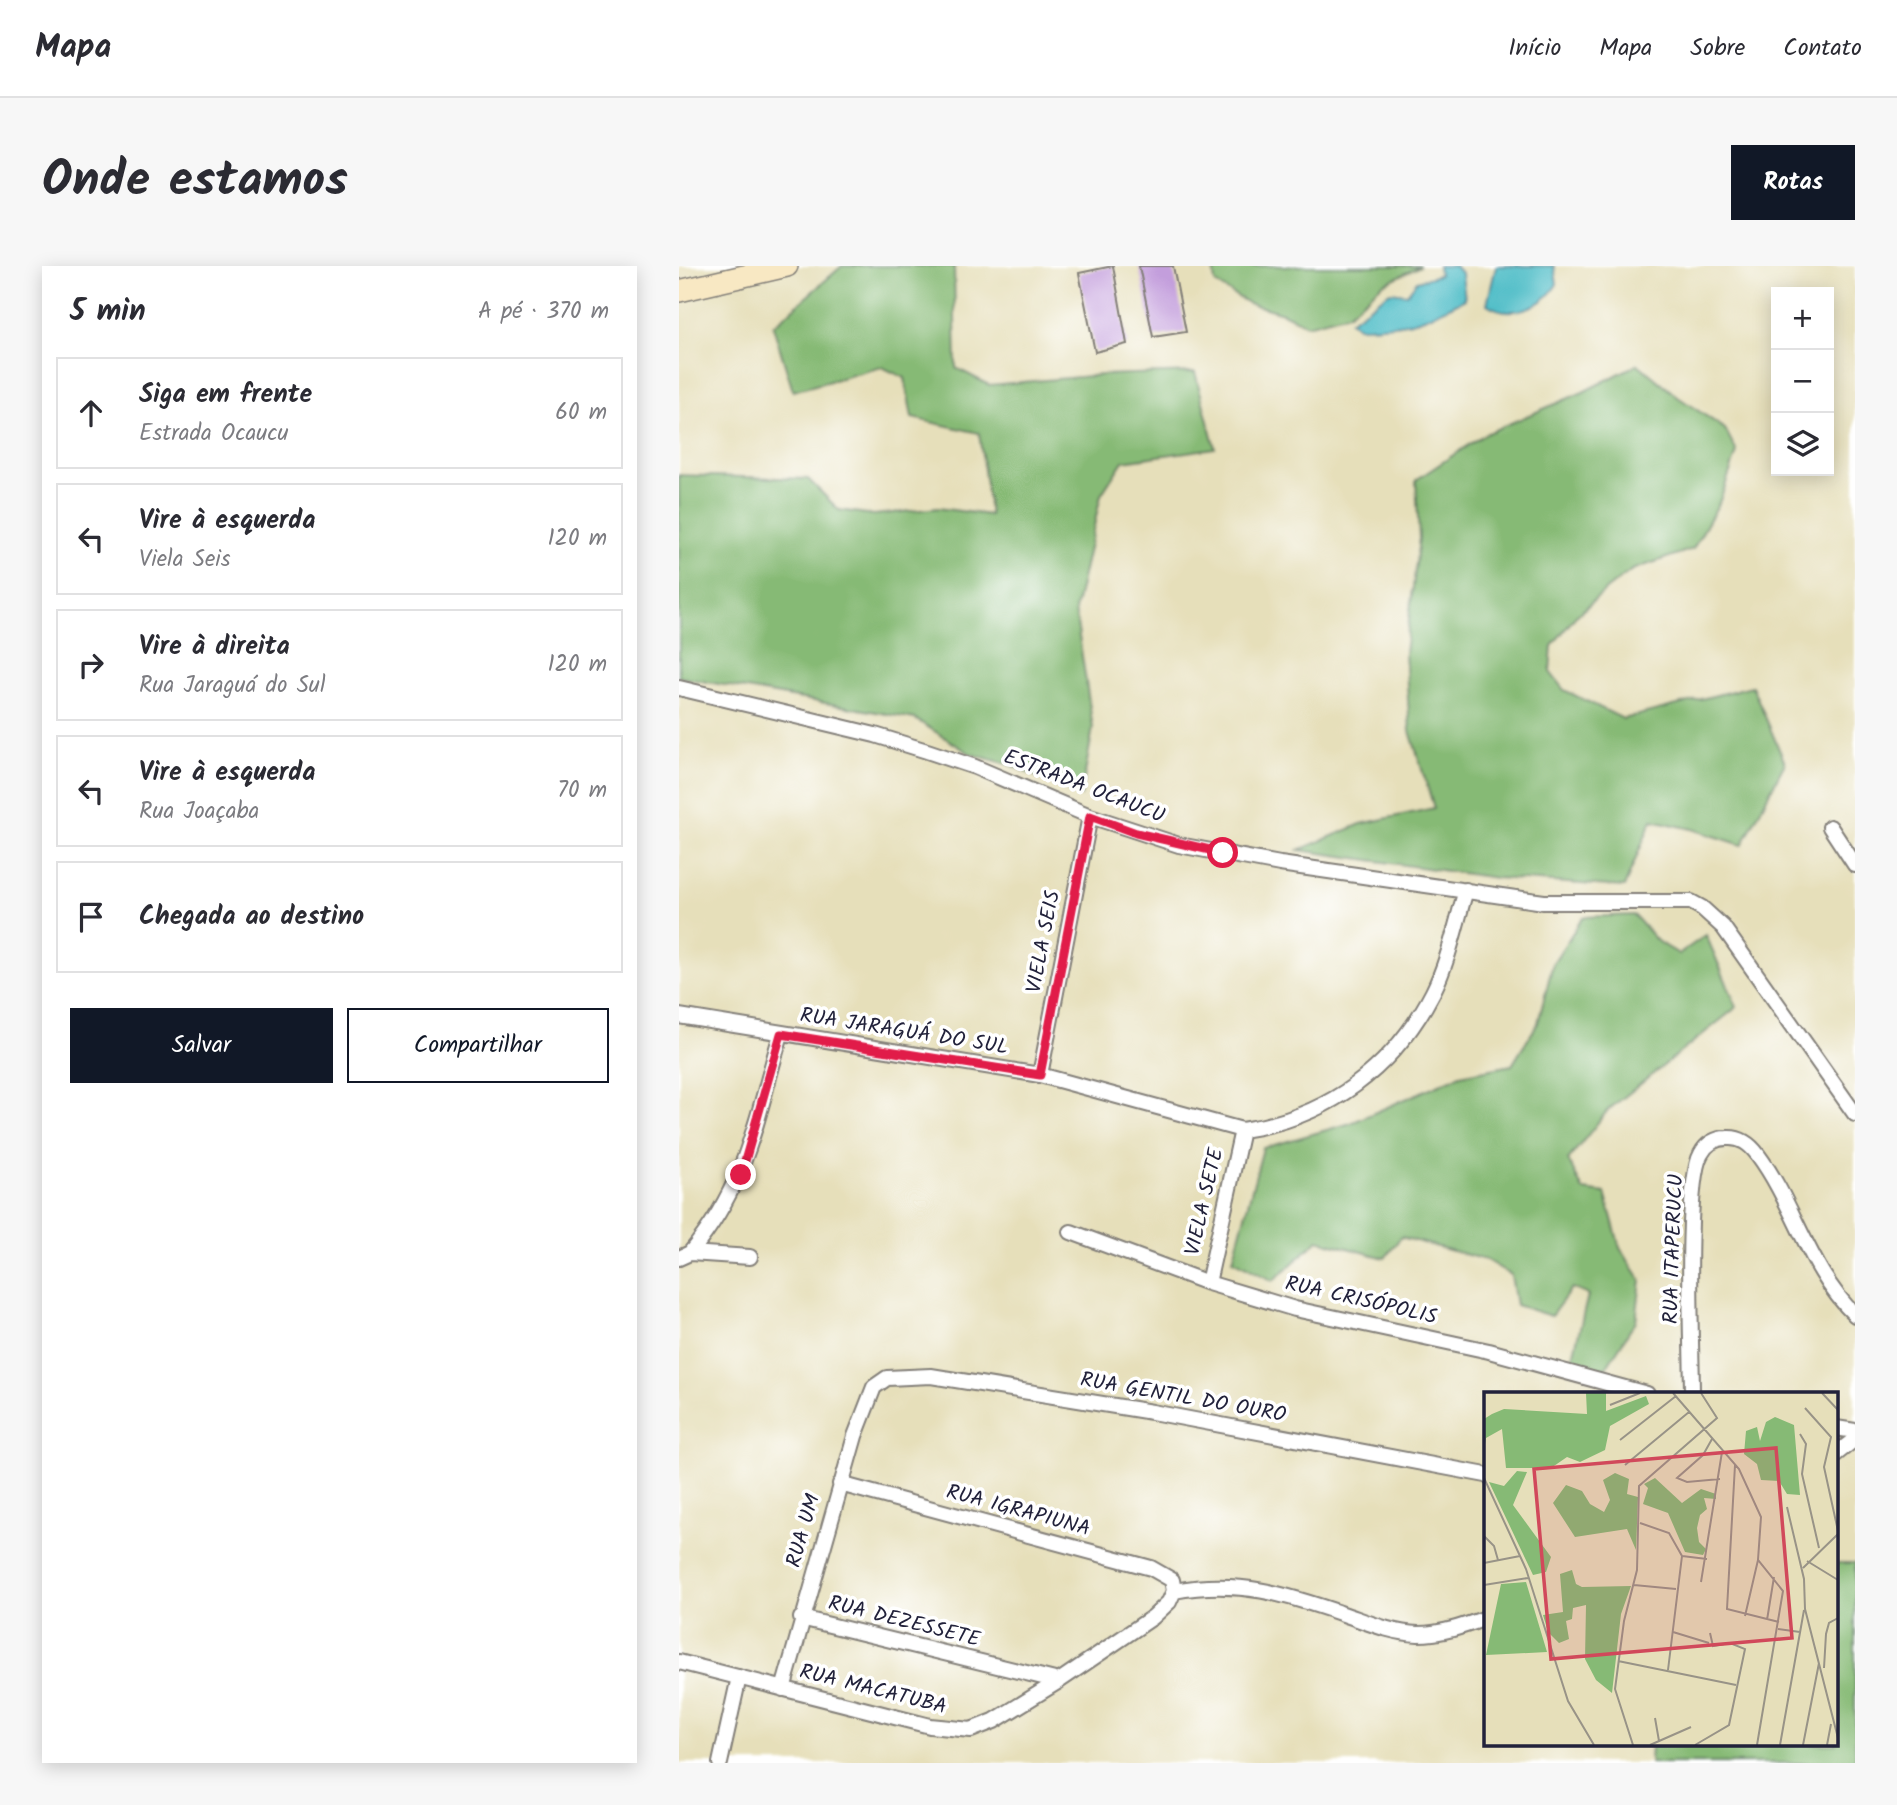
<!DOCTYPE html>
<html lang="pt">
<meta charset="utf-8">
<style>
:root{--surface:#fff;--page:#f7f7f7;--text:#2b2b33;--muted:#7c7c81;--line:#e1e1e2;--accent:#111827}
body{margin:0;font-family:Kalam,sans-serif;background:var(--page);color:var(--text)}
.controls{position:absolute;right:21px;top:21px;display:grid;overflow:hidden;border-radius:0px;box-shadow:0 4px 18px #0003}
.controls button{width:63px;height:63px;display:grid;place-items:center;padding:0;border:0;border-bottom:2px solid var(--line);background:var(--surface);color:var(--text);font:35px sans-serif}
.stop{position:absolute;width:21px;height:21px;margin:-16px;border:5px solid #e11d48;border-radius:50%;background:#fff}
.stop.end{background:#e11d48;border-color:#fff;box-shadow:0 2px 7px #0008}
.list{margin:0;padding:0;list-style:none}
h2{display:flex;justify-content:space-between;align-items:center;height:91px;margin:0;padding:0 28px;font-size:30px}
h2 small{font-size:23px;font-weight:400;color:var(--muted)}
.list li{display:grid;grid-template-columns:46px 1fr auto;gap:21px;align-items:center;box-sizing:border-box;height:112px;margin:0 14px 14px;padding:0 14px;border:2px solid var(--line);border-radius:0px}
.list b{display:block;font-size:26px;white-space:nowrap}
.list p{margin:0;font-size:23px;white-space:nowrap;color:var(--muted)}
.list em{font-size:23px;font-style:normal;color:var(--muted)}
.actions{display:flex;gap:14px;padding:21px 28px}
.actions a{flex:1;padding:16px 0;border:2px solid var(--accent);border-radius:0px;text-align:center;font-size:24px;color:var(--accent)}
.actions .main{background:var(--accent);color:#fff}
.icon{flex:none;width:38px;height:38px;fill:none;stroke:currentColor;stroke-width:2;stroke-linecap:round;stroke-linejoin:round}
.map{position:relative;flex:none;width:1176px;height:1497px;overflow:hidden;border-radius:0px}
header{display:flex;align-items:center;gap:42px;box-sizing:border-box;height:98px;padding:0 35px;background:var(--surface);border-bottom:2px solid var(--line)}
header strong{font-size:33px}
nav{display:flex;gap:38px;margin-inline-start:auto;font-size:24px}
.intro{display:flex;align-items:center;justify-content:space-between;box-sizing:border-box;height:168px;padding:0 42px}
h1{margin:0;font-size:49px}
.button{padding:18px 32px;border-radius:0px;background:var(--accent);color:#fff;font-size:24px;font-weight:700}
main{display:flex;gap:42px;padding:0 42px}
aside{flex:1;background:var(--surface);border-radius:0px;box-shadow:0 4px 18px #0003}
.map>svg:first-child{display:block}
.forest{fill:#86ba75;stroke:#546e58;stroke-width:2}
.water{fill:#4fbdc7;stroke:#387081;stroke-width:2}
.building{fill:#c39edc}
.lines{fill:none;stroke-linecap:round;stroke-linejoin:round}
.minor-casing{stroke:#84807a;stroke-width:18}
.secondary-casing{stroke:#84807a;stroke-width:24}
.minor{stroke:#fff;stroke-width:14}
.secondary{stroke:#f8e8c3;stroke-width:21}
.route{stroke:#e11d48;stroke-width:9}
.labels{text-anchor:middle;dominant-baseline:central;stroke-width:7;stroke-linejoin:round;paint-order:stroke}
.street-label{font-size:21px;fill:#22223b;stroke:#fff}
.inset-road{fill:none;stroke:#989387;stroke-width:2}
.view{fill:#d1495b;fill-opacity:0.15;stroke:#d1495b;stroke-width:3.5}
.inset-edge{fill:none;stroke:#22223b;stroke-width:3.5}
</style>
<header>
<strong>Mapa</strong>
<nav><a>Início</a><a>Mapa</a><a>Sobre</a><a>Contato</a></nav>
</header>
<div class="intro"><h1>Onde estamos</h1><a class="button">Rotas</a></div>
<main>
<aside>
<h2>5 min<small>A pé · 370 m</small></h2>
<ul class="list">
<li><svg class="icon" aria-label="ahead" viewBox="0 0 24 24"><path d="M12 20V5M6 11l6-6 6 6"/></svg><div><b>Siga em frente</b><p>Estrada Ocaucu</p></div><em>60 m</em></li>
<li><svg class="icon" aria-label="left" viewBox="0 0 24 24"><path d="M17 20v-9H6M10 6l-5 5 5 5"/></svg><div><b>Vire à esquerda</b><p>Viela Seis</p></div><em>120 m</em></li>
<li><svg class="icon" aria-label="right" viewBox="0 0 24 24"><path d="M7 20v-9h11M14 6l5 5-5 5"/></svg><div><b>Vire à direita</b><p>Rua Jaraguá do Sul</p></div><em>120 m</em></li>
<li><svg class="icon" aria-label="left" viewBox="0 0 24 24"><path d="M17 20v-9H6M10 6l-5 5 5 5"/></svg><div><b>Vire à esquerda</b><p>Rua Joaçaba</p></div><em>70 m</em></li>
<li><svg class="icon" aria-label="arrive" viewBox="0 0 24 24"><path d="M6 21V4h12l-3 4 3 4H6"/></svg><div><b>Chegada ao destino</b></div></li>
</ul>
<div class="actions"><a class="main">Salvar</a><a>Compartilhar</a></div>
</aside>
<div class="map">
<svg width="1176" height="1497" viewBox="0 0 1176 1497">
<rect width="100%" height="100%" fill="#fff"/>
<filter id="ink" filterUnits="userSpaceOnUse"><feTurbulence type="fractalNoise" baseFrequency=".0143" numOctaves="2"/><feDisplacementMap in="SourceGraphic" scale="14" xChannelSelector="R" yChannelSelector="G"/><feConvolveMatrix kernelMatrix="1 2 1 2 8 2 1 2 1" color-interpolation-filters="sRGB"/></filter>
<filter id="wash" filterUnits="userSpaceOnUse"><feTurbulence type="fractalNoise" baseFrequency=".00686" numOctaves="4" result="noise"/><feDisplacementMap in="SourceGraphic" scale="28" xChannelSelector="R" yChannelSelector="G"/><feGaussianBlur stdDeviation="1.57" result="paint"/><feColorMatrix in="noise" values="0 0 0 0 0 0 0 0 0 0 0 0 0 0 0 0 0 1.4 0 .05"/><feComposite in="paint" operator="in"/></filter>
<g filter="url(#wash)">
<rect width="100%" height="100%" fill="#e6dfba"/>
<path class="forest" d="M163,0h112l2,102 33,17 113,-10 93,-3 20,76 -92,13 -22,34 -26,115 18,118 -12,68 -73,-32 -37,-10 -56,-35 -236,-42v-202l129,4 31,31 35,5 64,-7 52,7 -11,-82 -67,-15 -7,-40 -23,-11 -89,24 -20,-65z
M534,0h207l-37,18 -35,30 -41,11 -24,-12 -35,-10 -33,-20z
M959,98l40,33 47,32 12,23 -18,51 -26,46 -61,21 -25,19 -32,28 -23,29 -2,26 14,18 59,29 129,-33 33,77 -43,82 -50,-16 -40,-9 -28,67 -128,-9 -197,-28 62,-26 73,-16 -24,-77 -5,-78 14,-115 -3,-58 69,-46 98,-42z
M955,649l23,26 22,13 27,-19 31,72 -129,103 -40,50 15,30 22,3 15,55 21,32 -5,41 -31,48 -34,-4 17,-70 -16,-7 -21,28 -35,-11 -5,-30 -25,-15 -85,-23 -16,21 -67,-18 -45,41 -40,-21 30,-112 88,-25 109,-48 52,-10 26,-42 15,-60 30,-46z
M1157,1297h19v200h-205l1,-19h185z"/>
<path class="water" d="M759,0h17l7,8 3,25c-44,23 -56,27 -107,28l-8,-6 40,-29 17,2 10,-13 22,-6z
M817,0h58l3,18c-14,23 -47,36 -70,20z"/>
<g id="blocks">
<path class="building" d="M434,0l14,78 -32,8 -16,-79z
M460,0h34l13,66 -33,5z"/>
</g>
</g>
<g filter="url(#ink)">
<use href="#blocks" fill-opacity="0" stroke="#84807a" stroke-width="2"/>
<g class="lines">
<defs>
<path id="minor" d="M0,422l196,47 52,16 48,16 115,49 89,29 101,19 264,38h147l11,6 21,19 132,187
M1151,561l25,38
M0,750l361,59 202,55c86,-12 152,-62 191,-138 16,-32 23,-69 33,-102
M361,809l50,-259
M392,966l137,51 87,26 194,42 158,43
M11,987c58,-70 66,-134 91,-219
M0,992l11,-5 60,4
M529,1017l34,-153
M1013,1128c0,-43 -8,-211 9,-240 5,-10 15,-16 26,-16 14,-1 23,6 31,17 37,50 51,116 97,160
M1157,1162l19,3
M1157,1188l19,-15
M161,1218l311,84 21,12 2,11
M122,1352l258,63
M0,1396l251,64 41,4 23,-9 65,-40 94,-64 16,-15 5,-11c65,-12 111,3 172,24 23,8 47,18 72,19 24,0 46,-8 68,-16
M104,1423l72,-253 19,-49 13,-9 44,-2 221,36 334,63
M41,1497l19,-86"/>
<path id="secondary" d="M0,25l108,-25"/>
</defs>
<use href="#minor" class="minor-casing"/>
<use href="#secondary" class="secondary-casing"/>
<use href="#minor" class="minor"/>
<use href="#secondary" class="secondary"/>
</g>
</g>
<g class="lines" filter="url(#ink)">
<path class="route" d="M62,909l40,-141 259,41 50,-259 46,17 87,20"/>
</g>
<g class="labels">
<g class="street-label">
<text transform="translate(405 521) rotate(21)">ESTRADA OCAUCU</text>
<text transform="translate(365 676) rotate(-79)">VIELA SEIS</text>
<text transform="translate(225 766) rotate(9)">RUA JARAGUÁ DO SUL</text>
<text transform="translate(526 936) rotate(-77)">VIELA SETE</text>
<text transform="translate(995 983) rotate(-88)">RUA ITAPERUCU</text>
<text transform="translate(682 1035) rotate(13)">RUA CRISÓPOLIS</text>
<text transform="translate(504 1132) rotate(10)">RUA GENTIL DO OURO</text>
<text transform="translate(339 1245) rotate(15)">RUA IGRAPIUNA</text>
<text transform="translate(125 1265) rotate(-74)">RUA UM</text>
<text transform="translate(225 1356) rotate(14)">RUA DEZESSETE</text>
<text transform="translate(194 1424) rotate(14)">RUA MACATUBA</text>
</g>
</g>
<g transform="translate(805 1126)">
<rect width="354" height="354" fill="#e6dfba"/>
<path d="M102,1h20v18l40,-15 3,8 -39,22 -5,24 -25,12 -13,-5 -16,11h-45l-4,-39 -16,9 -2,12v-31l8,-5 12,-5 83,5zM291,25l19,8 6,70 -13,-1 -8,-13 -18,-1 -4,-16 -13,-10 2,-23 11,-4 3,14 6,-19zM33,79l10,1 -14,33 38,52 -5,15 -13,3 -44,-93 15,4zM131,81l14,6 -2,15 11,3 -2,53 -9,-21 -52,8 -22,-34 13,-18 16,6 8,13 14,8 6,-12 -7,-20zM171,86l27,25 19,-14 15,5v5l-12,-1 3,11 -7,6 -3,13 2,14 7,7 -3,6 -18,-3 -17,-39 -25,-9 5,-16 -4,-4zM88,178l4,14 6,3 49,-1 -10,28 -9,79 -16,-13 -11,-21 1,-54 -13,3 -1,11 -6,2 3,18 -10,4 -11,-11 -5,-17 20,-3 -3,-38zM42,190l21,70 -61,3 15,-71z" fill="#86ba75"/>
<path class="inset-road" d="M189,1l66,76 22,48 -3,43 25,31 -26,154M338,1l16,17M126,13l30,-12M321,16l26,29 -7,30 14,64M316,42l6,10 -4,30 17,74M228,47l-9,16 -26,23 10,4 33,-3M136,48l56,-44M141,73l64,-53M251,73l-8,144 52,13M0,86l42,91 42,132 26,44M303,115l17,72 1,30 33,129M156,131l29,10 13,23 -14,114M0,144l10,10 4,14M198,164l25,3M323,169l31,19M0,171l36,-7M319,176l35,-34M217,190l21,-130M0,193l44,-7M150,193l42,4M261,224l13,-56M283,228l7,-43M294,237l22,3M189,240l36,11M134,269l118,24M340,276l2,-34 3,-11 9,-5M171,326l4,23M149,353l-18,-56 9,-68 13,-51 2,-84 78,-68 -16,-25M166,353l41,-18M211,353l34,-20 16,-76 -15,-6 -17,3 -3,-13M296,353l24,-135M319,353l16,-82M343,353l4,-21"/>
<path class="view" d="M292,56l16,190 -241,21 -17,-190z"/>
<rect width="354" height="354" class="inset-edge"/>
</g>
</svg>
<div class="controls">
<button>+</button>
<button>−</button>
<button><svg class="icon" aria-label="layers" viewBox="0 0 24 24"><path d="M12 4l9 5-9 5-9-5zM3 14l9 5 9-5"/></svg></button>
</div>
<div class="stop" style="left:544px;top:587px"></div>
<div class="stop end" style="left:62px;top:909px"></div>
</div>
</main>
